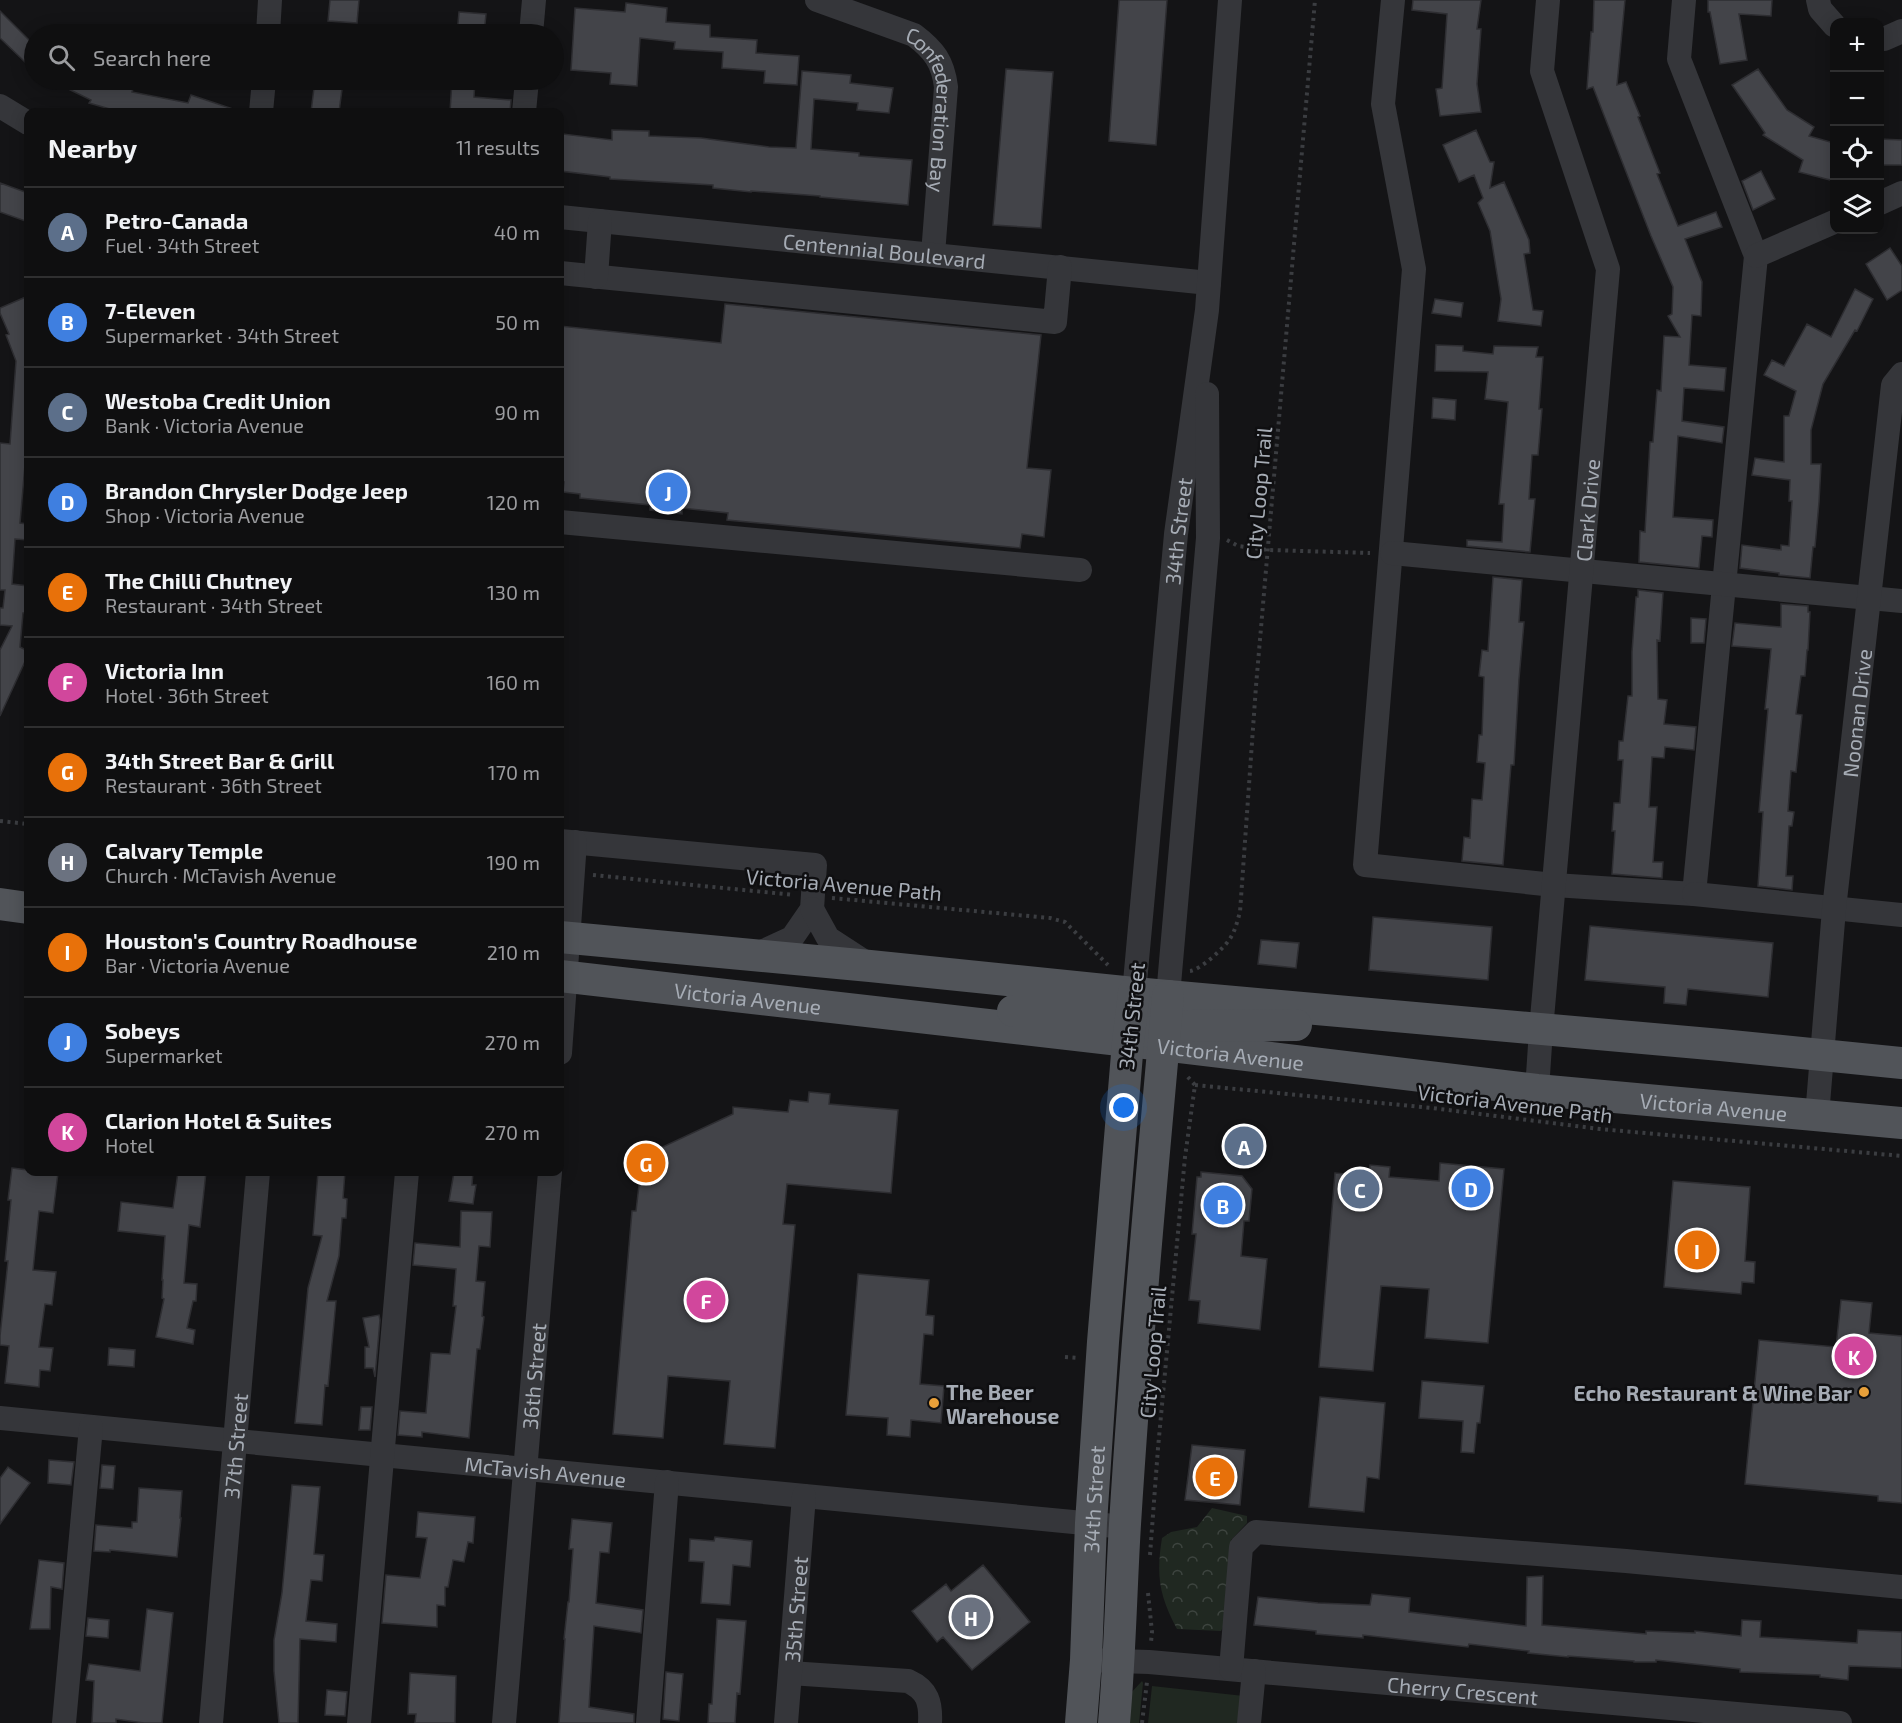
<!DOCTYPE html>
<meta charset="utf-8">
<style>
:root{--surface:#0f0f10;--page:#1d1d1e;--text:#f1f3f6;--muted:#9b9c9f;--line:#2f2f30;--accent:#ea580c}
body{margin:0;font-family:"Exo 2",sans-serif;background:var(--page);color:var(--text)}
.controls{position:absolute;right:18px;top:18px;display:grid;overflow:hidden;border-radius:12px;box-shadow:0 3px 15px #0003}
.controls button{width:54px;height:54px;display:grid;place-items:center;padding:0;border:0;border-bottom:2px solid var(--line);background:var(--surface);color:var(--text);font:30px sans-serif}
.you{position:absolute;left:1124px;top:1108px;width:21px;height:21px;margin:-15px;border:4px solid #fff;border-radius:50%;background:#1a73e8;box-shadow:0 0 0 9px #1a73e833}
.badge{display:grid;place-items:center;width:39px;height:39px;border-radius:50%;background:var(--accent);color:#fff;font-size:20px;font-weight:700}
.pin{position:absolute;translate:-50% -50%;border:3px solid #fff;box-shadow:0 2px 6px #0006}
.list{margin:0;padding:0;list-style:none}
h2{display:flex;justify-content:space-between;align-items:center;height:78px;margin:0;padding:0 24px;font-size:26px}
h2 small{font-size:20px;font-weight:400;color:var(--muted)}
.list li{display:grid;grid-template-columns:39px 1fr auto;gap:18px;align-items:center;box-sizing:border-box;height:90px;padding:0 24px;border-top:2px solid var(--line)}
.list b{display:block;font-size:22px;white-space:nowrap}
.list p{margin:0;font-size:20px;white-space:nowrap;color:var(--muted)}
.list em{font-size:20px;font-style:normal;color:var(--muted)}
.icon{flex:none;width:33px;height:33px;fill:none;stroke:currentColor;stroke-width:2;stroke-linecap:round;stroke-linejoin:round}
.map{position:relative;flex:none;width:1902px;height:1723px;overflow:hidden}
.search{position:absolute;background:var(--surface);box-shadow:0 3px 15px #0003;left:24px;top:24px;width:540px;height:66px;display:flex;align-items:center;gap:15px;box-sizing:border-box;padding:0 21px;border-radius:33px;color:var(--muted);font-size:22px}
.panel{position:absolute;background:var(--surface);box-shadow:0 3px 15px #0003;left:24px;top:108px;width:540px;height:1068px;border-radius:12px}
.map>svg:first-child{display:block}
.green{fill:#202821}
.forest{fill:url(#forest-crowns)}
.building{fill:#434449;stroke:#2e2e32;stroke-width:1.5}
.lines{fill:none;stroke-linecap:round;stroke-linejoin:round}
.path{stroke:#3b3d41;stroke-width:4;stroke-dasharray:3 4.5;stroke-linecap:butt}
.minor{stroke:#35363a;stroke-width:24}
.major{stroke:#515459;stroke-width:32}
.poi-dot{fill:#e8a03a;stroke:#0f0f11;stroke-width:2}
.labels{text-anchor:middle;dominant-baseline:central;stroke-width:5;stroke-linejoin:round;paint-order:stroke}
.street-label{font-size:21px;fill:#a6acb5;stroke:#0f0f11}
.poi-label{font-size:21px;font-weight:bold;fill:#a6acb5;stroke:#0f0f11;text-anchor:start}
</style>
<div class="map">
<svg width="1902" height="1723" viewBox="0 0 1902 1723">
<defs>
<pattern id="forest-crowns" width="20" height="18" patternUnits="userSpaceOnUse" patternTransform="scale(1.5)"><rect width="20" height="18" fill="#202821"/><path d="M2 6a3 3 0 1 1 6 0M12 15a3 3 0 1 1 6 0" fill="none" stroke="#3d443f"/></pattern>
</defs>
<rect width="100%" height="100%" fill="#141416"/>
<path class="green" d="M1142,1681l1,2 -4,40h-12l3,-29z
M1152,1686l92,10 -3,27h-93z"/>
<path class="forest" d="M1212,1508l35,8v7l-16,17 -1,73 -9,18 -44,-2c-18,-34 -21,-53 -15,-91l9,-6 26,-5z"/>
<path class="building" d="M330,0h29l-2,23 -29,-2z
M1119,0h48l-11,145 -47,-4z
M1413,0h68l-4,29h4l-4,55 4,28 -41,4 -4,-27 6,-1 5,-74 -35,-4z
M1594,0h31l-8,85 9,-3 14,34 -2,1 22,56 -3,1 21,52 38,-14 6,15 -37,12 17,43 -1,34 -9,-1 -3,50 37,3 -2,23 -40,-3 -2,33 42,6 -2,16 -44,-7 -5,81 40,3 -1,17 -10,-1 -3,32 -60,-6 1,-31 5,1 5,-90h3l4,-52 4,1 3,-55 16,1 -12,-21 4,-2 1,-27 -22,-51 -58,-149 -6,2 4,-57h2z
M1708,0h64l-1,16 -32,-2 8,46 -27,4 -10,-52h-2z
M626,3l41,5 -1,14 44,3v12l47,3 -1,13 43,3 -2,29 -33,-2 1,-12 -43,-3 1,-16 -49,-3 1,-7 -35,-4 -3,48 -27,-2 1,-11 -40,-3 4,-62 50,4z
M0,11l34,34v8l-9,9 -25,-24z
M459,12l27,2 -2,20h-27z
M1006,69l47,3 -12,156 -48,-3z
M1758,69l29,41 27,17 -5,9 25,7v38l-35,-9 4,-12 -40,-25 2,-2 -33,-48z
M802,71l49,4 -1,8 43,5 -4,25 -32,-3 1,-7 -44,-4 -3,50 48,4v3l53,4 -4,45 -88,-8v-1l-69,-5v1l-38,-4v-3l-103,-6v-2l-50,-6 3,-37 49,6v-10l37,1v5l52,2 68,9 27,1z
M50,80h60l24,6 -2,6 56,11 3,-8 45,15v2h-116l-31,-9 2,-3z
M315,80l28,2 -4,30h-28z
M452,80h23l-1,17 37,3 -1,12h-60z
M1476,130l14,32h4l-4,26 14,-6 25,58 1,13 -6,1 9,56 10,1 -2,15 -43,-5 3,-22 -11,-68 -12,-28 5,-5 -9,-23 -15,7 -16,-37z
M1880,139l22,1v25h-22z
M1761,171l14,28 -22,11 -11,-29z
M0,183l28,10v29l-28,-10z
M1890,248l12,18v24l-15,10 -21,-36z
M1855,289l18,10 -16,32 -2,-1 -32,54 -12,46v34h10l-2,38 -4,45h-2l-3,31 -31,-3v-2l-39,-5 2,-23 39,5v-5l8,1 3,-45h-3l1,-21 -38,-5 3,-17 29,4v-46h5l7,-25 -32,-16 8,-15 12,6 23,-42 24,13z
M28,296v134l-8,93 8,1v16l-13,-1 -3,45 16,2v27h-5l-3,34 8,4v4l-28,61v-66l12,-24 -12,-1v-17h3l2,-18h-5v-147l10,1 6,-83 -10,-26 3,-1 -9,-21v-5z
M1435,299l28,4 -2,14 -29,-4z
M725,304l316,31 -14,133 24,2 -7,67 -22,-3 -2,14 -293,-28 1,-7 -46,-5v6l-32,-4v-5l-70,-7v-4l-17,-2 1,-10h-4v-156l161,17z
M1436,345l27,1v5l30,3 1,-8 44,1 -2,10h7l-4,52h3l-4,46h-6l-3,44h6l-5,53 -63,-6v-6l35,2 2,-38h-5l9,-102 -23,-3 3,-27 -53,-1z
M1433,398l23,2 -1,20 -23,-2z
M1493,577l29,3 -3,42h5l-5,57 -5,86h-3l-8,100 -41,-4 2,-24 6,1 2,-39 10,1 3,-37 -8,-1 2,-27h3l2,-58 -5,-1 3,-26 6,1z
M1638,590l25,3 -3,48 -3,-1 1,59 9,1 -3,24 32,3 -2,23 -29,-3 -1,11 -12,-1 -3,50h8l-4,55h10l-1,16 -50,-4 3,-43h-3l2,-28h6l3,-43h-5l1,-19h4l5,-45h4v-44l4,-55h2z
M1781,604l27,2v6h2l-2,38h-1l-2,26h-4l-5,38 6,1 -6,57 -5,-1 -3,40 6,1 -2,14h-3l-3,50h7l-1,14 -34,-4 5,-74h-4l9,-103h-3l6,-60 -39,-3 3,-23 46,4z
M1691,618l15,1 -2,24h-13z
M1373,917l119,10 -4,53 -119,-10z
M1590,926l183,17 -5,54 -80,-8 -2,16 -22,-2 1,-16 -80,-7z
M1261,940l38,3 -3,25 -38,-4z
M809,1092l21,2 -1,10 69,6 -7,83 -104,-9 -4,40 12,1 -20,223 -51,-4 6,-63 -62,-5 -5,62 -50,-4 19,-223h4l5,-43 -5,-7 7,-11 7,3 83,-39v-7l55,5 2,-12 18,2z
M1440,1163l64,6 -16,174 -63,-5 4,-49 -48,-3 -8,85 -54,-4 16,-194 34,3 1,-11 20,2 -1,10 50,4z
M12,1168l16,2v2l30,1 -5,40 -14,-2 -6,59 23,2 -4,33 -7,-1 -6,43 14,1 -3,23 -10,-1 -1,17 -34,-4 4,-37 -9,-1v-9l8,-75h-3l6,-61h-3z
M178,1172h28l-6,55 -11,-2 -5,58 13,1 -1,17h-3l-6,27 8,2 -2,14 -37,-7 8,-38 -2,-1 1,-18h-1l3,-44 -47,-5 3,-29 52,6z
M318,1172h27l-2,26 4,1 -1,19h-4l-3,38 -12,45h9l-8,85 -3,-1 -3,40 -27,-2 13,-135 14,-52 -9,-1z
M454,1172h19l-1,13h4l-3,19 -24,-3z
M1201,1172l41,4 10,13 -3,32h-5l-3,35 26,3 -7,71 -62,-7 2,-22 -11,-1 7,-66h-4l5,-57h4z
M1673,1181l77,6 -5,74 10,1 -1,21 -12,-1 -1,12 -77,-7z
M461,1211l31,1 -2,35 -11,-1 -3,35 9,1 -3,34 2,1 -4,32h-3l-8,89 -47,-6v5l-24,-2 2,-24 26,2 5,-60 19,1 6,-48h-3l3,-37 -43,-4 2,-22 45,4z
M858,1274l71,6 -3,35 8,1 -1,19 -9,-1 -4,50 24,2 -3,37 -30,-3 -1,17 -23,-2 1,-17 -42,-3z
M1841,1300l31,3 -3,30 33,3v167l-24,-2v-5l-133,-12 14,-144 77,7z
M379,1315l1,5 -5,57 -2,-9h-8v-21h4l-6,-29z
M109,1348l26,2 -1,17 -26,-2z
M1422,1381l62,5 -4,37h-3l-3,30 -13,-1 2,-31 -44,-3z
M1320,1397l65,6 -6,76 -12,-2 -3,35 -55,-5z
M361,1407h11l-2,23h-11z
M1192,1445l53,5 -5,55 -55,-5z
M49,1460l25,2 -3,23 -23,-2z
M102,1465l13,1 -2,23 -13,-1z
M8,1467l22,16 -30,41v-46z
M292,1485l28,2 -6,67 10,1 -2,26 -11,-1 -5,41 31,3 -1,18 -36,-3 -2,84h-19l-5,-52v-31l8,-47z
M139,1488l43,3 -2,27h1l-4,39 -67,-7v2l-16,-1 2,-26 36,3v-6h5z
M418,1512l57,5 -2,26 -5,-1 -4,20 -11,-2 -5,27h-3v19l-8,-1v22l-55,-4 4,-48 34,3 7,-40 -11,-1z
M572,1519l40,4 -3,30 -9,-1 -4,51 47,7 -2,23 -47,-7 -5,81 45,7v9h-75l6,-84h-1l4,-37h1l4,-53h-4z
M715,1537l37,4 -2,26 -17,-2 -3,40 -29,-2 3,-41 -15,-1 1,-22 24,2z
M39,1560l25,3 -2,26 -11,-2 -1,42h-20z
M983,1565l47,57 -58,48 -29,-33 -6,5 -25,-31 34,-27 5,7z
M1543,1576l-1,49 104,9v-3l49,2v-2l46,5 1,-16 19,1 -1,16 97,6 1,-13 44,2v36l-53,-2 -1,14 -28,-3v-2l-80,-3v-3l-84,-9v2h-22v-1l-66,-5v1l-40,-4 1,-2 -60,-7 -1,3 -105,-12v3l-47,-4v-3l-62,-6 4,-28 60,6 52,2 2,-11 38,4 -1,14 117,14 1,-49z
M147,1609l26,4 -11,110h-18l-28,-4v4h-24l2,-42 -8,-1 3,-16 51,7z
M88,1618l21,2 -1,18 -22,-2z
M717,1619l29,2 -6,73 -3,-1 -2,30h-27l1,-19h3z
M666,1672l17,2 -4,47 -16,-2z
M410,1673l46,3 -1,47h-40l1,-9h-8z
M327,1690l20,2 -2,24 -20,-1z"/>
<g class="lines">
<path class="path" d="M1227,540l11,6 30,4 102,3
M0,821l28,3
M593,875l201,20
M832,898l218,20 15,4 43,43
M1190,971c10,-1 33,-22 39,-31 6,-8 8,-18 11,-28l16,-226 59,-686
M1195,1085l237,23 168,21 302,27
M1065,1357l13,1
M1150,1555l8,-107 27,-291 10,-72 -8,-9v-3
M1148,1593l4,39 -1,10
M1142,1723l5,-41"/>
<g class="minor">
<path id="s1" d="M817,0l97,35c20,15 29,27 32,52l-13,167"/>
<path d="M1393,0l-10,104 31,165 -49,596 189,20 140,9 62,-638 -77,-197 5,-59"/>
<path d="M1818,0l2,9 14,16"/>
<path d="M268,34l2,-34"/>
<path d="M531,34l3,-34"/>
<path d="M1880,39h4l18,-8"/>
<path d="M0,106l28,17"/>
<path d="M261,112l3,-32"/>
<path d="M524,112l3,-32"/>
<path d="M1880,203l22,-10"/>
<path id="s2" d="M560,217l649,66"/>
<path d="M1756,256l78,-34"/>
<path d="M560,273l495,49 5,-55"/>
<path d="M596,277l4,-56"/>
<path d="M560,522l520,48"/>
<path d="M1392,553l510,48"/>
<path d="M560,841l255,24 -3,44 -20,29 -37,17"/>
<path d="M1694,894l208,21"/>
<path d="M812,909l16,29 40,26"/>
<path id="s3" d="M1134,993l42,-459 31,-224 23,-310"/>
<path d="M1168,996l40,-458 -1,-144"/>
<path d="M560,1053l15,-211"/>
<path id="s4" d="M1537,1090l4,-60 67,-761 -66,-198 6,-71"/>
<path id="s5" d="M1817,1116l17,-207 59,-524 9,-11"/>
<path id="s6" d="M0,1418l1125,109"/>
<path id="s7" d="M1086,1660l63,2 691,61"/>
<path d="M1231,1669l10,-122 15,-15 370,29 276,26"/>
<path d="M790,1673l118,8c20,9 23,22 22,42"/>
<path d="M64,1723l27,-296"/>
<path id="s8" d="M211,1723l47,-551"/>
<path d="M359,1723l48,-551"/>
<path id="s9" d="M504,1723l46,-551"/>
<path d="M648,1723l19,-241"/>
<path id="s10" d="M786,1723l18,-227"/>
<path d="M1249,1723l5,-52"/>
</g>
<g class="major">
<path d="M0,904l28,4"/>
<path d="M560,937l310,29 264,27 587,52 181,18"/>
<path id="s11" d="M560,976l603,69 374,45 365,33"/>
<path d="M1013,1011h119l8,-2"/>
<path d="M1151,1032l37,-6 108,-1"/>
<path id="s12" d="M1081,1723l5,-63 5,-137 12,-181 25,-300 6,-49"/>
<path d="M1114,1723c6,-66 7,-133 11,-199 11,-176 27,-352 43,-528"/>
</g>
</g>
<g class="poi-dot">
<circle cx="1864" cy="1392" r="6"/>
<circle cx="934" cy="1403" r="6"/>
</g>
<g class="labels">
<g class="street-label">
<text stroke="none"><textPath href="#s1" startOffset="184">Confederation Bay</textPath></text>
<text stroke="none"><textPath href="#s2" startOffset="326">Centennial Boulevard</textPath></text>
<text transform="translate(1258 493) rotate(-85)">City Loop Trail</text>
<text stroke="none"><textPath href="#s4" startOffset="582">Clark Drive</textPath></text>
<text stroke="none"><textPath href="#s3" startOffset="464">34th Street</textPath></text>
<text stroke="none"><textPath href="#s5" startOffset="405">Noonan Drive</textPath></text>
<text transform="translate(844 884) rotate(5)">Victoria Avenue Path</text>
<text stroke="none"><textPath href="#s11" startOffset="189">Victoria Avenue</textPath></text>
<text transform="translate(1131 1016) rotate(-84)">34th Street</text>
<text stroke="none"><textPath href="#s11" startOffset="675">Victoria Avenue</textPath></text>
<text transform="translate(1515 1103) rotate(7)">Victoria Avenue Path</text>
<text stroke="none"><textPath href="#s11" startOffset="1161">Victoria Avenue</textPath></text>
<text transform="translate(1152 1352) rotate(-85)">City Loop Trail</text>
<text stroke="none"><textPath href="#s9" startOffset="348">36th Street</textPath></text>
<text stroke="none"><textPath href="#s8" startOffset="278">37th Street</textPath></text>
<text stroke="none"><textPath href="#s6" startOffset="548">McTavish Avenue</textPath></text>
<text stroke="none"><textPath href="#s12" startOffset="224">34th Street</textPath></text>
<text stroke="none"><textPath href="#s10" startOffset="114">35th Street</textPath></text>
<text stroke="none"><textPath href="#s7" startOffset="378">Cherry Crescent</textPath></text>
</g>
<g class="poi-label">
<text x="946" y="1391">The Beer<tspan x="946" dy="24">Warehouse</tspan></text>
<text x="1852" y="1392" text-anchor="end">Echo Restaurant &amp; Wine Bar</text>
</g>
</g>
</svg>
<div class="controls">
<button>+</button>
<button>−</button>
<button><svg class="icon" aria-label="locate" viewBox="0 0 24 24"><circle cx="12" cy="12" r="6"/><path d="M12 2v4M12 18v4M2 12h4M18 12h4"/></svg></button>
<button><svg class="icon" aria-label="layers" viewBox="0 0 24 24"><path d="M12 4l9 5-9 5-9-5zM3 14l9 5 9-5"/></svg></button>
</div>
<div class="you"></div>
<div class="pin badge" style="left:1244px;top:1146px;background:#5c6f8a">A</div>
<div class="pin badge" style="left:1223px;top:1205px;background:#3f7fe0">B</div>
<div class="pin badge" style="left:1360px;top:1189px;background:#5c6f8a">C</div>
<div class="pin badge" style="left:1471px;top:1188px;background:#3f7fe0">D</div>
<div class="pin badge" style="left:1215px;top:1477px;background:#e8710a">E</div>
<div class="pin badge" style="left:706px;top:1300px;background:#d1479c">F</div>
<div class="pin badge" style="left:646px;top:1163px;background:#e8710a">G</div>
<div class="pin badge" style="left:971px;top:1617px;background:#6b7280">H</div>
<div class="pin badge" style="left:1697px;top:1250px;background:#e8710a">I</div>
<div class="pin badge" style="left:668px;top:492px;background:#3f7fe0">J</div>
<div class="pin badge" style="left:1854px;top:1356px;background:#d1479c">K</div>
<div class="search"><svg class="icon" aria-label="search" viewBox="0 0 24 24"><circle cx="10" cy="10" r="6"/><path d="M15 15l6 6"/></svg>Search here</div>
<section class="panel">
<h2>Nearby<small>11 results</small></h2>
<ul class="list">
<li><span class="badge" style="background:#5c6f8a">A</span><div><b>Petro-Canada</b><p>Fuel · 34th Street</p></div><em>40 m</em></li>
<li><span class="badge" style="background:#3f7fe0">B</span><div><b>7-Eleven</b><p>Supermarket · 34th Street</p></div><em>50 m</em></li>
<li><span class="badge" style="background:#5c6f8a">C</span><div><b>Westoba Credit Union</b><p>Bank · Victoria Avenue</p></div><em>90 m</em></li>
<li><span class="badge" style="background:#3f7fe0">D</span><div><b>Brandon Chrysler Dodge Jeep</b><p>Shop · Victoria Avenue</p></div><em>120 m</em></li>
<li><span class="badge" style="background:#e8710a">E</span><div><b>The Chilli Chutney</b><p>Restaurant · 34th Street</p></div><em>130 m</em></li>
<li><span class="badge" style="background:#d1479c">F</span><div><b>Victoria Inn</b><p>Hotel · 36th Street</p></div><em>160 m</em></li>
<li><span class="badge" style="background:#e8710a">G</span><div><b>34th Street Bar &amp; Grill</b><p>Restaurant · 36th Street</p></div><em>170 m</em></li>
<li><span class="badge" style="background:#6b7280">H</span><div><b>Calvary Temple</b><p>Church · McTavish Avenue</p></div><em>190 m</em></li>
<li><span class="badge" style="background:#e8710a">I</span><div><b>Houston's Country Roadhouse</b><p>Bar · Victoria Avenue</p></div><em>210 m</em></li>
<li><span class="badge" style="background:#3f7fe0">J</span><div><b>Sobeys</b><p>Supermarket</p></div><em>270 m</em></li>
<li><span class="badge" style="background:#d1479c">K</span><div><b>Clarion Hotel &amp; Suites</b><p>Hotel</p></div><em>270 m</em></li>
</ul>
</section>
</div>
